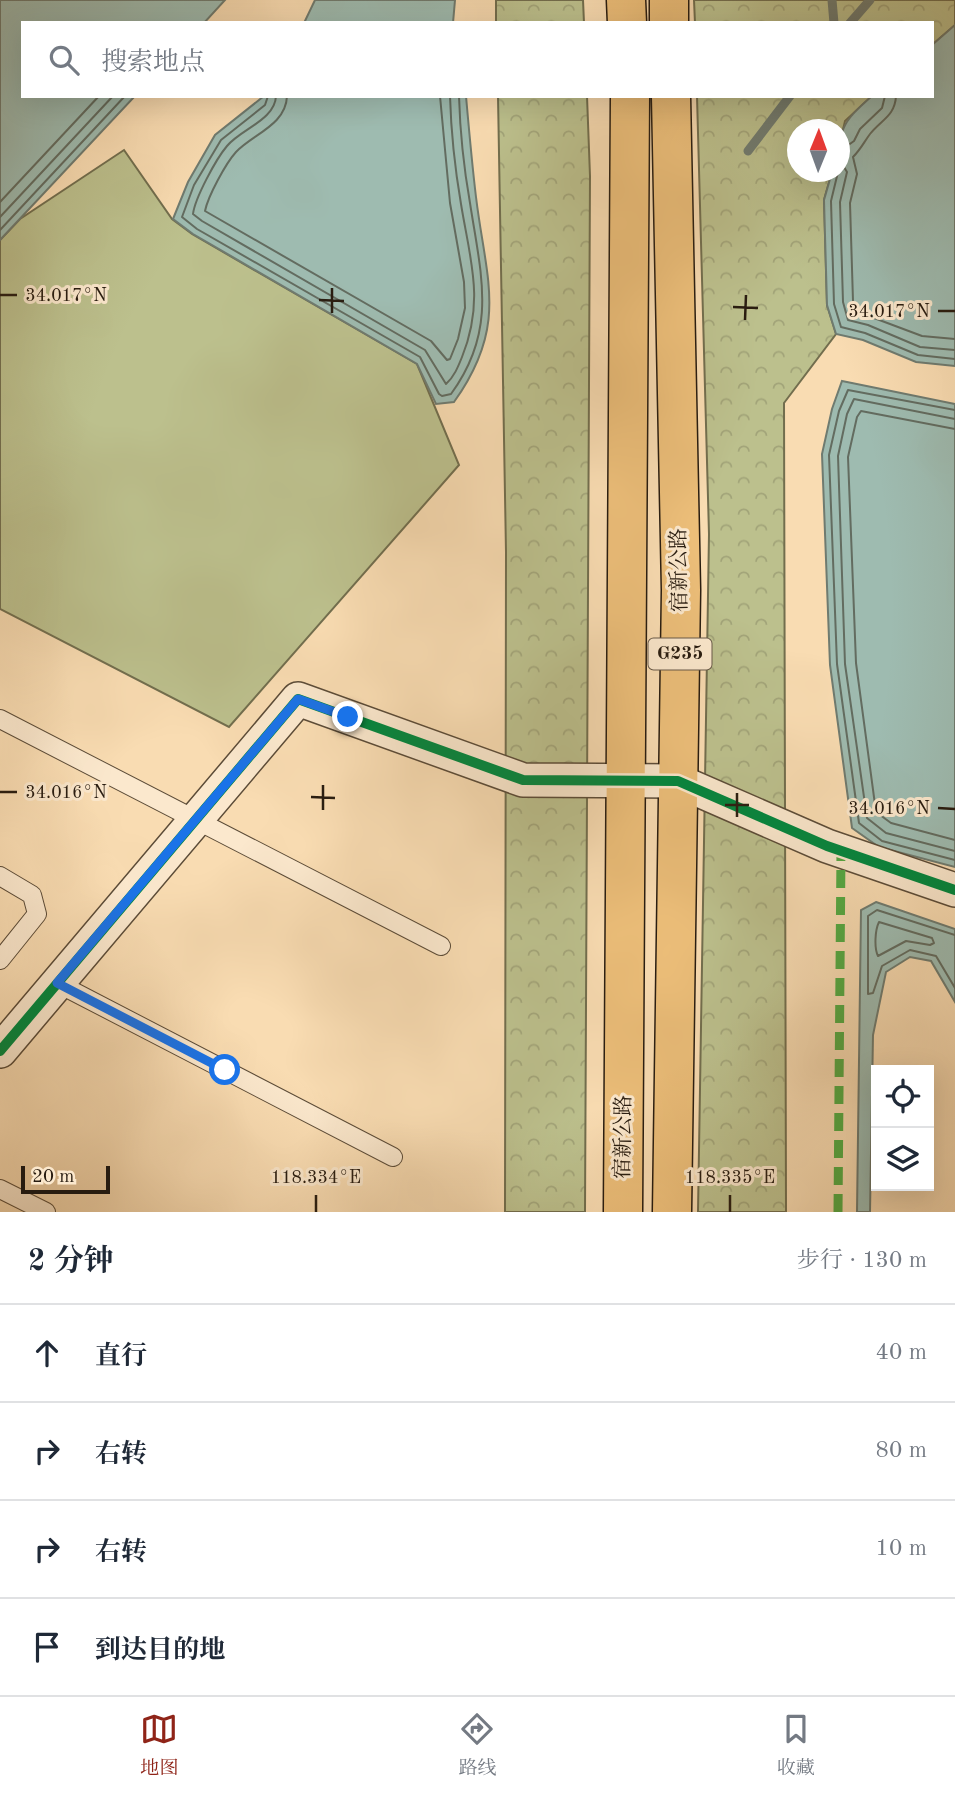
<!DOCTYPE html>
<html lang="zh">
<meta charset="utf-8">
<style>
:root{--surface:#fff;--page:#f2f2f3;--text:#1f2937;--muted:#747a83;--line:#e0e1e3;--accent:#8f2418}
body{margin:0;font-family:"Old Standard TT","Noto Serif SC",serif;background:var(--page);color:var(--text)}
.controls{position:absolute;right:21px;bottom:21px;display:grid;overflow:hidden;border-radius:0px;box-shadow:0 7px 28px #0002}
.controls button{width:63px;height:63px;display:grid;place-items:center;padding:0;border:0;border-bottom:2px solid var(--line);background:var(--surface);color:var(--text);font:35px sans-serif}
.compass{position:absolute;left:787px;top:119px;width:63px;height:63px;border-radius:50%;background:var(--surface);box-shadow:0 7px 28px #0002;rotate:1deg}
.scale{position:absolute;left:21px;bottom:18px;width:89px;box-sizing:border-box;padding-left:7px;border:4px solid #281c10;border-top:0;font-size:19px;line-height:24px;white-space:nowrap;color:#281c10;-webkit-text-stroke:5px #fbe8cd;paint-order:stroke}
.stop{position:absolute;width:21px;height:21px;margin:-16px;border:5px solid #1a73e8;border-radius:50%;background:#fff}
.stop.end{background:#1a73e8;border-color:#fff;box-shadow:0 2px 7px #0008}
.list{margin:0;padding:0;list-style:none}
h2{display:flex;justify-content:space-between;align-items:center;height:91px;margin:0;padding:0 28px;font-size:30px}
h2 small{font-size:23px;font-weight:400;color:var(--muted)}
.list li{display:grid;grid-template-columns:46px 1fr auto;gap:21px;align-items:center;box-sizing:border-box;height:98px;padding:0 28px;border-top:2px solid var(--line)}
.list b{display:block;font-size:26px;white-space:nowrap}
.list em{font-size:23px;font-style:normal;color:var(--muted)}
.icon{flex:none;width:38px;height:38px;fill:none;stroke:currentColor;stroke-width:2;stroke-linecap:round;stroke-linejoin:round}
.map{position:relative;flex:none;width:955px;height:1212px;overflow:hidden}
.search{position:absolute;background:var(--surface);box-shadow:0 7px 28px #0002;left:21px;right:21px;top:21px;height:77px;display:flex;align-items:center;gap:18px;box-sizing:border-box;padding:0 24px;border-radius:0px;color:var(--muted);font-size:26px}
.sheet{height:483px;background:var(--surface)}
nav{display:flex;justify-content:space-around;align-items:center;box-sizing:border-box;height:98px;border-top:2px solid var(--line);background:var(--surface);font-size:19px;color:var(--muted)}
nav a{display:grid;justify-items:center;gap:4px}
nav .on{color:var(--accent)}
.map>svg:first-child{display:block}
.green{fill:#bcc08d;stroke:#726e4e;stroke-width:2}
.forest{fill:url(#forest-crowns);stroke:#726e4e;stroke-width:2}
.water{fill:#9ebbb0;stroke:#6f7b70;stroke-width:2}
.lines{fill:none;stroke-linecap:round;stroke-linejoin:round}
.shore{stroke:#636c60;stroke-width:2}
.stream{stroke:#6f7b70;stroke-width:9}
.service-casing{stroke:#5c4c38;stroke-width:20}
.minor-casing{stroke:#5c4c38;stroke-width:36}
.trunk-casing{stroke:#281c10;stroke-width:41}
.service{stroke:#fbe8cd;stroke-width:18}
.minor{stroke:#fbe8cd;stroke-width:33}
.trunk{stroke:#ecbe79;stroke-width:38}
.quiet{stroke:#53a942;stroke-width:9;stroke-dasharray:18 9;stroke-linecap:butt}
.cycleway-casing{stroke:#fbe8cd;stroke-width:15}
.cycleway{stroke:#00873e;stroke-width:10}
.route{stroke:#1a73e8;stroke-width:9}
.ticks{fill:none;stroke:#281c10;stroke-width:2.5}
.labels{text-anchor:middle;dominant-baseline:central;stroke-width:6;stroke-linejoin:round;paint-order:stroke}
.shield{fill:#fbe8cd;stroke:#675949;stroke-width:2}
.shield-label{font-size:19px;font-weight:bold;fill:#281c10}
.street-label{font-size:21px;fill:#281c10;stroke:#fbe8cd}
.ticks-label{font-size:18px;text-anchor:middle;fill:#281c10;stroke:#fbe8cd;stroke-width:6;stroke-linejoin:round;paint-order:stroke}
</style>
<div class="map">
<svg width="955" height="1212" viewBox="0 0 955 1212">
<defs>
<pattern id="forest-crowns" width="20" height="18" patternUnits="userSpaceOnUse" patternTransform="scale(1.75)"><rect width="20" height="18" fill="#bcc08d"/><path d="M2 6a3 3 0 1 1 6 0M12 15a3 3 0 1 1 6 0" fill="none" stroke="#a2a479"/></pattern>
</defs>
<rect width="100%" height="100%" fill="#f9dcb2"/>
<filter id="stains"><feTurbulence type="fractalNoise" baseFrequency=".00286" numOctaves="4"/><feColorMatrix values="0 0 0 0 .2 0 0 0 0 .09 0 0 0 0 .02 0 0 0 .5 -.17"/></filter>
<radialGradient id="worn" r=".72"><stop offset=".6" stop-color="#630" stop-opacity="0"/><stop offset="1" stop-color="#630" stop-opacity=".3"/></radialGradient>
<path class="green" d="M124,150l48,69 20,15 225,130 42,101 -230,262 -229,-118v-369l20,-21z"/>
<path class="forest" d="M496,0h87l1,23h-88z
M694,0h261v25l-23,20v-22h-237z
M498,96h89l3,80 -5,1036h-80l1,-660z
M697,96h175l-27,25 -5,22 -1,-13h-42v42h35l-8,28 3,105 9,29 -52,69 2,809h-88l11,-678z"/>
<path class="water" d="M0,0h225l-21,23h-181v73h112l-135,144z
M315,0h140l-2,23h-149z
M955,25v341l-39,-4 -53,-22 -27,-6 -9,-29 -3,-105 8,-28h7c0,-43 1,-48 33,-76h60v-51z
M264,96h202c3,34 6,68 10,101 10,83 33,128 -22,205l-18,2 -19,-40 -224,-130 -20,-15 15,-37 27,-47z
M842,381l113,23v463l-76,-20 -27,-19 -22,-163 -8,-211 10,-45z
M876,902l79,27v73l-24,-41 -21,-4 -24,15 -13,63 -3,177h-13l4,-302z"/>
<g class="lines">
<path class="shore" d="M268,96l-3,9 -44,35 -27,45 -12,32 15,12 223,128 19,37 3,2 9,-2c47,-64 30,-119 19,-191 -6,-34 -10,-72 -11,-107
M276,96c-1,24 -35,33 -49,50 -11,13 -32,52 -34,68l9,7 223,129 21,34c8,-7 12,-17 16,-27 23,-57 8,-97 -1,-153 -6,-35 -10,-73 -11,-108
M287,96c-1,29 -34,38 -51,56 -10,11 -28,44 -31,59l226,130 16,19 3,-1 8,-20 7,-31 -1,-26 -14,-79 -10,-107
M896,96c-1,20 -15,24 -26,38 -6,8 -9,15 -17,23l4,17 -7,29 3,98 5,11 64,24 33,3
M839,147l8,-1 7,-5 6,-12 22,-21 3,-12
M839,159l8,13 -7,30 3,100 5,18 20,5 52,22 35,3
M838,172l-7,29 3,103 7,23 24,6 53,22 37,4
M0,202l99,-106
M0,217l113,-121
M0,230l125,-134
M955,410l-107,-20 -9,21 -10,44 8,209 22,159 23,18 73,19
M955,419l-101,-20 -7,15 -9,42 7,208 22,154 19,15 69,18
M955,429l-94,-18 -4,6 -9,40 8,206 20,149 15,11 64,17
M879,922l53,16 2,5 -4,2 -24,-4 -28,15c-4,-8 -3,-26 1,-34z
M955,935l-78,-25 -9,6v78l5,-1 9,-27 28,-16 26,6 19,32"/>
<path class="stream" d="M832,0l2,23
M850,23l20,-23
M748,151l42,-55"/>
<defs>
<path id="service" d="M0,719l441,227
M0,876l32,19 5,19 -37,46
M57,983l336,174
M0,1189l46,23"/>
<path id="minor" d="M0,1051l298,-352 225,81 155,1 149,65 128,44"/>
<path id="trunk" d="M626,0l1,23
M669,0v23
M671,96l10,494 -9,622
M623,1212l7,-1116"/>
</defs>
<use href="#service" class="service-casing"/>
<use href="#minor" class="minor-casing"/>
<use href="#trunk" class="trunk-casing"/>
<use href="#service" class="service"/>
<use href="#minor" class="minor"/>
<use href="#trunk" class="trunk"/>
<path class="quiet" d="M838,1212l3,-361"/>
<defs>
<path id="cycleway" d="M0,1051l298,-352 225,81 155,1 149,65 128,44"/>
</defs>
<use href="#cycleway" class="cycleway-casing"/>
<use href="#cycleway" class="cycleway"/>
</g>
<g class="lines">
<path class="route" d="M225,1070l-168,-87 241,-284 50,18"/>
</g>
<path class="ticks" d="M0,295h17M319,300l25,1M733,307l25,1M938,311h17M332,313v-25M745,320l1,-25M0,792h17M311,797l24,1M725,805h24M938,808l17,1M323,810v-25M737,817v-24M316,1212v-17M730,1212v-17"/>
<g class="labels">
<rect class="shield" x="648.5" y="638.5" width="63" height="31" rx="5"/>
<g class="shield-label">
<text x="680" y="654">G235</text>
</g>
<g class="street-label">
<text transform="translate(680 570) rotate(-91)">宿新公路</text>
<text transform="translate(624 1137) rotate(-89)">宿新公路</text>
</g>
</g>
<g class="ticks-label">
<text x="66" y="301">34.017°N</text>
<text x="889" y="317">34.017°N</text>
<text x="66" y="798">34.016°N</text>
<text x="889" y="814">34.016°N</text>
<text x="316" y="1183">118.334°E</text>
<text x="730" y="1183">118.335°E</text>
</g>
<rect width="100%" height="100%" filter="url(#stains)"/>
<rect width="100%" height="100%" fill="url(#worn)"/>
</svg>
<div class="controls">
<button><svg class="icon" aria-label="locate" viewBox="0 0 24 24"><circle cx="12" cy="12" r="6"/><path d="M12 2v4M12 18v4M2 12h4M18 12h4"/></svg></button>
<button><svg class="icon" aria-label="layers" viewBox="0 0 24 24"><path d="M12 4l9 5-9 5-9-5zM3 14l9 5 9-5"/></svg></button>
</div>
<svg class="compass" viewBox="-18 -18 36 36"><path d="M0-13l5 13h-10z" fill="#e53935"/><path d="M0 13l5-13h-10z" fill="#747a83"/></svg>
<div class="scale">20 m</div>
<div class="stop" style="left:225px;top:1070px"></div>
<div class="stop end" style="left:348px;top:717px"></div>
<div class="search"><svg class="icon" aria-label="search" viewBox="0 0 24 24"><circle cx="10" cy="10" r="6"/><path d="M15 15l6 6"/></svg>搜索地点</div>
</div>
<section class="sheet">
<h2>2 分钟<small>步行 · 130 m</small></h2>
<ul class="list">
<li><svg class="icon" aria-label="ahead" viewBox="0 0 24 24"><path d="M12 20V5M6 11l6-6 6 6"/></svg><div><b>直行</b></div><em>40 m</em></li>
<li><svg class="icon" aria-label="right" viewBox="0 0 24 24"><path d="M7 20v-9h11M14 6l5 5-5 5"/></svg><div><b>右转</b></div><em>80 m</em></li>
<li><svg class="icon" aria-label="right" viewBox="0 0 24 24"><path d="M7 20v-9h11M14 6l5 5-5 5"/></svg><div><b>右转</b></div><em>10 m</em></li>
<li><svg class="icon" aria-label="arrive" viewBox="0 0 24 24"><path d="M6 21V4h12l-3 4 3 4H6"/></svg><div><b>到达目的地</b></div></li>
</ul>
</section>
<nav>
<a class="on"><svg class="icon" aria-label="map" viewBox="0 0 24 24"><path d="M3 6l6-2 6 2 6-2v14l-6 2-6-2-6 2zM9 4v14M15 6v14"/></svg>地图</a>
<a><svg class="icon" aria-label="directions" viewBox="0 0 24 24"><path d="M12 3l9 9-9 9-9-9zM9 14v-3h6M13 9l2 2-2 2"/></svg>路线</a>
<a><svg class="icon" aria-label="saved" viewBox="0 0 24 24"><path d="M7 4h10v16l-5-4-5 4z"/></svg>收藏</a>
</nav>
